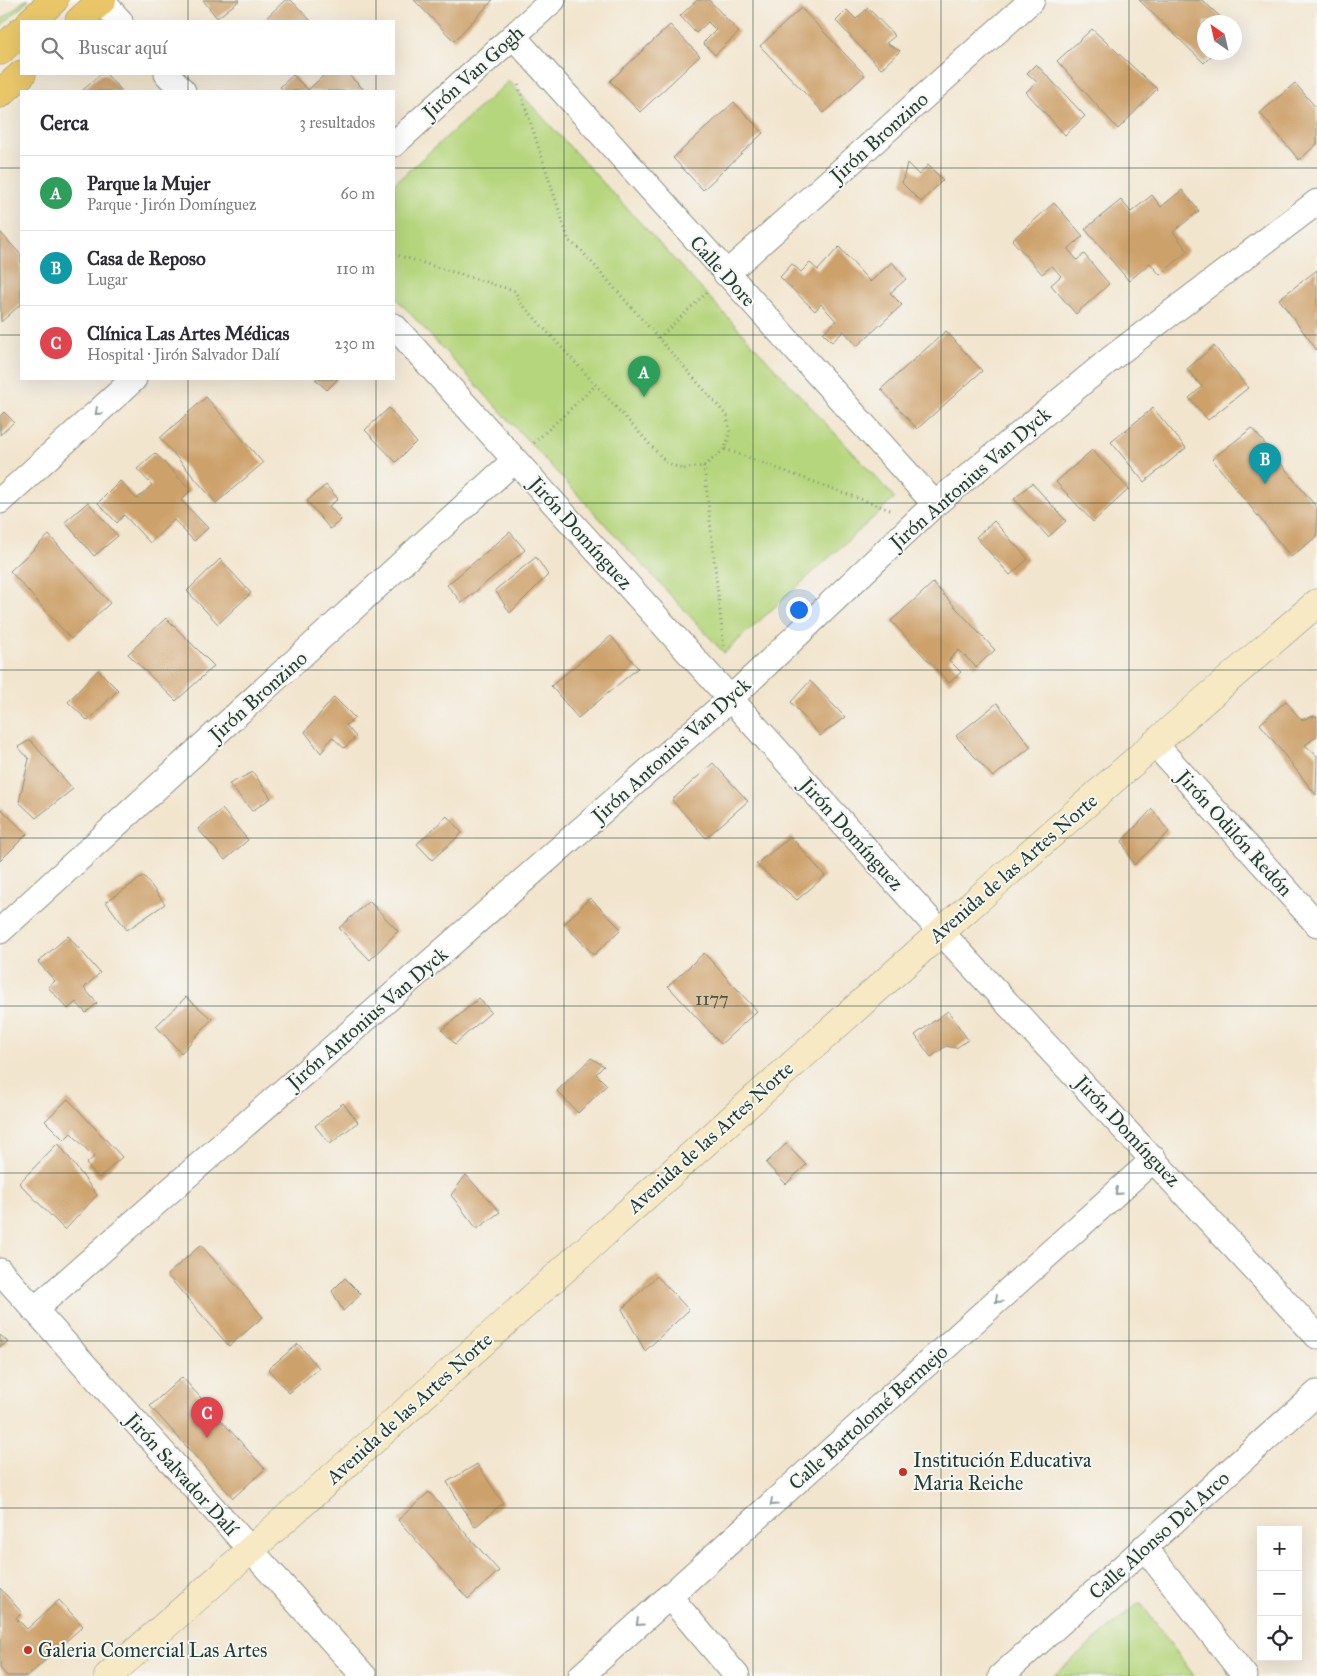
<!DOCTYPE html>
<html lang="es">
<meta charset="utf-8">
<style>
:root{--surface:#fff;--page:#f7f7f7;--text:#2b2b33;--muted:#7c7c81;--line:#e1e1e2;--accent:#c8321e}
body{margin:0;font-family:"IM FELL Great Primer",serif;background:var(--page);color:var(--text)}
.controls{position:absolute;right:15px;bottom:15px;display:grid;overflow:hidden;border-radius:0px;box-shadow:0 5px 20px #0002}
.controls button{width:45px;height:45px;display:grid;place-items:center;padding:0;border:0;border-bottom:1px solid var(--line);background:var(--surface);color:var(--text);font:25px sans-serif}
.compass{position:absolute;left:1197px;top:15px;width:45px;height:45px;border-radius:50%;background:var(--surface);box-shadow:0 5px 20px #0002;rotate:326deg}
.you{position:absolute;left:798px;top:609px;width:18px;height:18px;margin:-12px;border:4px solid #fff;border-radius:50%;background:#1a73e8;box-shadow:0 0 0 8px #1a73e833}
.badge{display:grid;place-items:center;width:32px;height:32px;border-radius:50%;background:var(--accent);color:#fff;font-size:16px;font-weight:700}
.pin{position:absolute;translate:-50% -41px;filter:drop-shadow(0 1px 2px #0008)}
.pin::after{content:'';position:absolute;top:26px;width:18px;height:15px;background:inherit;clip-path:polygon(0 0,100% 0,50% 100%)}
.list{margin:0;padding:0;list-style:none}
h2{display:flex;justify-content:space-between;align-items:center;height:65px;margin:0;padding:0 20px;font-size:21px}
h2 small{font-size:16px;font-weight:400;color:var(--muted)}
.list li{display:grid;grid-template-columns:32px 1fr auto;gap:15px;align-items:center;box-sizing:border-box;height:75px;padding:0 20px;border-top:1px solid var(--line)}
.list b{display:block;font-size:19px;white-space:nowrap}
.list p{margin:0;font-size:16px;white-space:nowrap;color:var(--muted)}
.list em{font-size:16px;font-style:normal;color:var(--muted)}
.icon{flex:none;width:28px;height:28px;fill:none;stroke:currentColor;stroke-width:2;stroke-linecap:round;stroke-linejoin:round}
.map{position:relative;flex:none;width:1317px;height:1676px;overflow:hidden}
.search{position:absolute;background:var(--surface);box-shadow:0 5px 20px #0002;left:20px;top:20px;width:375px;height:55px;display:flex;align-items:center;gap:12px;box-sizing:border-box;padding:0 18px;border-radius:0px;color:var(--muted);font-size:19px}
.panel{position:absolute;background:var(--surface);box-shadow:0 5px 20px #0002;left:20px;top:90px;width:375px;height:290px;border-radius:0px}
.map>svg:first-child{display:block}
.green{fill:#b6d67d;stroke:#6a8a58}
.building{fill:#cda16b}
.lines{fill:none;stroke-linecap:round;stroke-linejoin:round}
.street-casing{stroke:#889181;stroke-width:27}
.secondary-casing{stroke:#889181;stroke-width:29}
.primary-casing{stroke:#889181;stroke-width:29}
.highway-casing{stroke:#889181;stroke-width:29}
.path{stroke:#889181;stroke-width:3;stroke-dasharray:1 4;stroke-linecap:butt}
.street{stroke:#fff;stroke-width:25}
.secondary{stroke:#f6e9c3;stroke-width:28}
.primary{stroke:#e9c769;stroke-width:28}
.highway{stroke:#e9c769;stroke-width:28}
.oneway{stroke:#8f9e9a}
.grid{fill:none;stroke:#1f3d34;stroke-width:1;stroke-opacity:0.55}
.poi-dot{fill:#c8321e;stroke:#f6f6f2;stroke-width:2}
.labels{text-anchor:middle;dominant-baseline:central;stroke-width:4;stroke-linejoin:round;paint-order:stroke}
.number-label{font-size:18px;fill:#4a5642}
.street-label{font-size:20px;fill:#1f3d34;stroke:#f6f6f2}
.poi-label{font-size:20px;fill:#1f3d34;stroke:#f6f6f2;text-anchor:start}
</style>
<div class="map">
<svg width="1317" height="1676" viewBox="0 0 1317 1676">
<rect width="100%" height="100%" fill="#f6f6f2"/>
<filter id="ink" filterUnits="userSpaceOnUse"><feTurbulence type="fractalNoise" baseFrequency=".02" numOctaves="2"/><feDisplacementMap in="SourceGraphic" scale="10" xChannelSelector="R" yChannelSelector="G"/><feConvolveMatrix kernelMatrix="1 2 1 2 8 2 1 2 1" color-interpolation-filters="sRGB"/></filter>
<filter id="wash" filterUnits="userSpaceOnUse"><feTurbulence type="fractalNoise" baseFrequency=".0096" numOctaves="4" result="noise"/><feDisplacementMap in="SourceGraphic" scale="20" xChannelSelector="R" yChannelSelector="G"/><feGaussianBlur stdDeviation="1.12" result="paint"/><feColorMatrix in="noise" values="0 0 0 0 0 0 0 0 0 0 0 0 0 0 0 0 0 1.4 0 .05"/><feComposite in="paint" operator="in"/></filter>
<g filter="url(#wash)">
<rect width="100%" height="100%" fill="#f2e5ce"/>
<path class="green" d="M25,0h4l-29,27v-6z
M509,81l386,417 -171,155 -330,-357v-112z
M1140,1602l54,74h-141z"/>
<g id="blocks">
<path class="building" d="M203,0h37l-23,18z
M285,0h6l20,21h-48z
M414,0h79l-39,41z
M697,0h12l30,32 -24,23 -12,-12 13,-13 -8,-8 -12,11 -16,-17z
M1139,0h63l24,22h-22v30h11l-11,11z
M801,8l64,67 -41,38 -64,-67z
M868,8l27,28 -9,7 14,8 -19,18 -45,-48 11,-11 9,9z
M670,25l30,31 -60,56 -30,-31z
M1092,29l65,60 -39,40 -61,-68z
M1036,64l49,52 -20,19 -39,-43 11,-10 -10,-9z
M101,74h5l16,17h-40z
M321,74h27l17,17h-81l-4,-4 13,-12 15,15 15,-14z
M1295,83l22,26v35l-18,16 -39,-47z
M734,102l29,31 -60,57 -30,-32z
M907,163l12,12 9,-10 15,15 -22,22 -19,-19z
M1182,190l17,21 -26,21 15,19 -28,24 -10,-12 -21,18 -44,-52 36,-29 10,12 21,-17 9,12z
M1054,203l29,33 -15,13 9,11 7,-6 25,30 -33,30 -25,-29 10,-9 -9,-10 -10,8 -30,-34z
M0,232l21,23v49l-20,18z
M839,247l31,35 22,-20 14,17 -16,14 12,12 -45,41 -13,-15 -12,11 -9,-9 13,-12 -15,-17 -6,7 -35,-34 12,-13 9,8 9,-9 8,7z
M1317,270v80l-38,-51z
M946,331l36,40 -65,58 -36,-40z
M1214,346l34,42 -40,32 -19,-22 13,-11 -15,-18z
M315,379h23l-11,11z
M206,397l57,66 -47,40 -56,-65z
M389,408l27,34 -20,20 -31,-32z
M1153,408l33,40 -42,34 -33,-40z
M4,412l10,10 -14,13v-19z
M1252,428l65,80v28l-26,21 -79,-98z
M1092,450l37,39 -36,33 -37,-40z
M155,453l36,37 -10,10 27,28 -14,13 -20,-21 -24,23 -26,-28 -7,8 -19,-20 22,-22 17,18 15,-14 -15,-16z
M1032,483l34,38 -18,16 -34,-38z
M326,485l12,14 -9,7 12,14 -11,9 -23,-28z
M88,502l30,34 -24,20 -29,-34z
M994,521l34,38 -18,16 -34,-38z
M510,532l15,18 -63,53 -15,-18z
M49,535l61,68 -39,36 -61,-68z
M536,557l12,18 -38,38 -15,-23z
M220,559l31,34 -33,31 -31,-33z
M933,583l62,67 -19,17 -17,-17 -10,10 12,12 -12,11 -58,-62z
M166,618l48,48 -38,35 -48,-47z
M611,636l27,32 -60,50 -27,-32z
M98,670l20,20 -30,31 -20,-19z
M810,681l35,36 -25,19 -29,-34z
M334,697l21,21 -9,7 10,12 -12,11 -12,-11 -11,16 -16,-21z
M1286,701l15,19 13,-4 3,1v19l-12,9 12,11 -1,39 -56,-71z
M997,703l34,44 -38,30 -37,-41z
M30,740l43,49 -37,29 -17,-16 10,-43 -11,-12z
M713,763l35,38 -42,37 -34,-38z
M253,772l18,26 -19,13 -23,-27z
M0,808l27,26 -27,27z
M222,809l26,31 -23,20 -27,-31z
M1152,809l17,23 -35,33 -12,-24z
M447,816l15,17 -30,27 -15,-16z
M791,837l34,39 -28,24 -41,-36z
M144,876l21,28 -38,26 -21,-28z
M590,898l31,31 -27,26 -30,-31z
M369,901l29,30 -28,29 -31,-32z
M68,936l32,37 -16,15 13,15 -11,10 -10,-11 -8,7 -20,-22 7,-6 -17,-19z
M704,953l53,58 -36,33 -53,-58z
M186,997l26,22 -31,34 -25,-27z
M479,998l12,14 -36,32 -13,-14z
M948,1011l20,29 -12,8 -10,-2 -15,11 -16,-22z
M591,1058l13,8 -8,8 11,11 -29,28 -21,-22z
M68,1099l54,58 -23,21 -13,-14 8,-7 -23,-24 -7,7 -19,-19z
M343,1103l15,19 -28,22 -15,-18z
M58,1143l39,52 -32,35 -46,-47z
M786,1144l20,21 -20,19 -20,-21z
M466,1175l34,37 -23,17 -26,-34z
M201,1245l62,72 -34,29 -62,-71z
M657,1276l32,34 -44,41 -23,-42z
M345,1278l16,16 -18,17 -11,-20z
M0,1335l8,7 -8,5z
M298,1344l21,24 -30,25 -21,-24z
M182,1377l83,92 -32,29 -83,-92z
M477,1464l26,39 -28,24 -28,-45z
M429,1492l70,79 -31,28 -70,-79z
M0,1588l22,25 -6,5 11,11 32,-29 24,26 -55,50h-21l-7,-8z"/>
</g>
</g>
<g filter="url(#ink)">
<use href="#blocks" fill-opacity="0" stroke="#889181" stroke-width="1"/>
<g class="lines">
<defs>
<path id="street" d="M102,1l18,20
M513,36l422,468
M167,74l16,17
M394,144l159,-144
M726,274l306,-274
M394,326l546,605 377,405
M0,501l134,-122
M1154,743l163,181
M0,931l515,-471
M0,1271l364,405
M34,1310l695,-610 206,-196 178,-147 204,-155
M1144,1547l101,129
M669,1596l68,80
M581,1676l573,-517
M1001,1676l316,-283"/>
<path id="secondary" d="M108,1676c405,-356 800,-722 1209,-1073"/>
<path id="primary" d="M79,21l23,-21
M0,94l22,-20"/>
<path id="highway" d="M31,21l23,-21
M0,51l21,-20"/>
</defs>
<use href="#street" class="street-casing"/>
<use href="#secondary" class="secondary-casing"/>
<use href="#primary" class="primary-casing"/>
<use href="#highway" class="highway-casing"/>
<path class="path" d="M394,254l121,37 6,12 145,159 16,7 22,-3 21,-17 5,-16 -3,-17 -146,-166 -12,-9 -51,-157
M659,338l48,-46
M534,443l62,-58
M725,449l165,61
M704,466l20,183"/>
<use href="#street" class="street"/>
<use href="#secondary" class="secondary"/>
<use href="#primary" class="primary"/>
<use href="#highway" class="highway"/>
</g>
<defs><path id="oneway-chevron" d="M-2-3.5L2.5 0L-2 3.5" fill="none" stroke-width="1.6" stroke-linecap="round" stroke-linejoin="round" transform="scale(1.25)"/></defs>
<g class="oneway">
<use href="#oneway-chevron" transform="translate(98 412) rotate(138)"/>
<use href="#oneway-chevron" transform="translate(1118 1192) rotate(138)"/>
<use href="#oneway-chevron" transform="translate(998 1300) rotate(138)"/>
<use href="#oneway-chevron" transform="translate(773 1503) rotate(138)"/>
<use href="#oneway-chevron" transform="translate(639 1623) rotate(138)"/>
</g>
</g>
<path class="grid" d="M188,0v21M376,0v21M564,0v1676M753,0v1676M941,0v1676M1129,0v1676M188,74v17M376,74v17M0,168h21M394,168h923M0,335h21M394,335h923M188,379v1297M376,379v1297M0,503h1317M0,670h1317M0,838h1317M0,1006h1317M0,1173h1317M0,1341h1317M0,1508h1317"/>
<g class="poi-dot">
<circle cx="903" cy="1472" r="5"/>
<circle cx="28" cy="1650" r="5"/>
</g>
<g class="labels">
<g class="number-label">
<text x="712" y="999">1177</text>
</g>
<g class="street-label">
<text transform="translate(473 72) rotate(-42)">Jirón Van Gogh</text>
<text transform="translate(879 137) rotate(-42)">Jirón Bronzino</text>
<text transform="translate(723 271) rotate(48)">Calle Dore</text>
<text transform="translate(970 478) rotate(-41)">Jirón Antonius Van Dyck</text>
<text transform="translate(581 533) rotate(48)">Jirón Domínguez</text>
<text transform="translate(258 696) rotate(-42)">Jirón Bronzino</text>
<text transform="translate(671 750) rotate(-42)">Jirón Antonius Van Dyck</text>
<text transform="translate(1235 833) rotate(48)">Jirón Odilón Redón</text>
<text transform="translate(852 834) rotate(48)">Jirón Domínguez</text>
<text transform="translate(1013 868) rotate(-41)">Avenida de las Artes Norte</text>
<text transform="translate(367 1018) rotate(-41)">Jirón Antonius Van Dyck</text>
<text transform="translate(1128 1131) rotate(47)">Jirón Domínguez</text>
<text transform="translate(710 1137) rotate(-42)">Avenida de las Artes Norte</text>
<text transform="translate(409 1408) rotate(-42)">Avenida de las Artes Norte</text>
<text transform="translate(868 1417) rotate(-42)">Calle Bartolomé Bermejo</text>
<text transform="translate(182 1474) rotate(48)">Jirón Salvador Dalí</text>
<text transform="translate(1159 1535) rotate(-42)">Calle Alonso Del Arco</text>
</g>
<g class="poi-label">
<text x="913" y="1460">Institución Educativa<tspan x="913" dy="23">Maria Reiche</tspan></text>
<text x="38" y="1650">Galeria Comercial Las Artes</text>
</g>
</g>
</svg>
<div class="controls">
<button>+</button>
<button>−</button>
<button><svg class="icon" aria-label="locate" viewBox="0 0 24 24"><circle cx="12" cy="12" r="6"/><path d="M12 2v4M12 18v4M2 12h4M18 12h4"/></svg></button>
</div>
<svg class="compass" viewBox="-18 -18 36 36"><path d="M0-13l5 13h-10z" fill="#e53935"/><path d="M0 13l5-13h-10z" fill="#7c7c81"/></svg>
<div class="you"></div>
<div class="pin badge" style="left:644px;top:397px;background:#2e9e5b">A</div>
<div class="pin badge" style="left:1265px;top:484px;background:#0f9aa8">B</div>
<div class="pin badge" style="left:207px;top:1438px;background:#e0444e">C</div>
<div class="search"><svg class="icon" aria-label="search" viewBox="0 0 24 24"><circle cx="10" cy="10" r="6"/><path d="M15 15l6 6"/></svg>Buscar aquí</div>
<section class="panel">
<h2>Cerca<small>3 resultados</small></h2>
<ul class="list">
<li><span class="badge" style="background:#2e9e5b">A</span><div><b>Parque la Mujer</b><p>Parque · Jirón Domínguez</p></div><em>60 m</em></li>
<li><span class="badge" style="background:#0f9aa8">B</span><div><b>Casa de Reposo</b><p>Lugar</p></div><em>110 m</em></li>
<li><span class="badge" style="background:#e0444e">C</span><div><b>Clínica Las Artes Médicas</b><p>Hospital · Jirón Salvador Dalí</p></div><em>230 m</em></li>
</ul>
</section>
</div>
